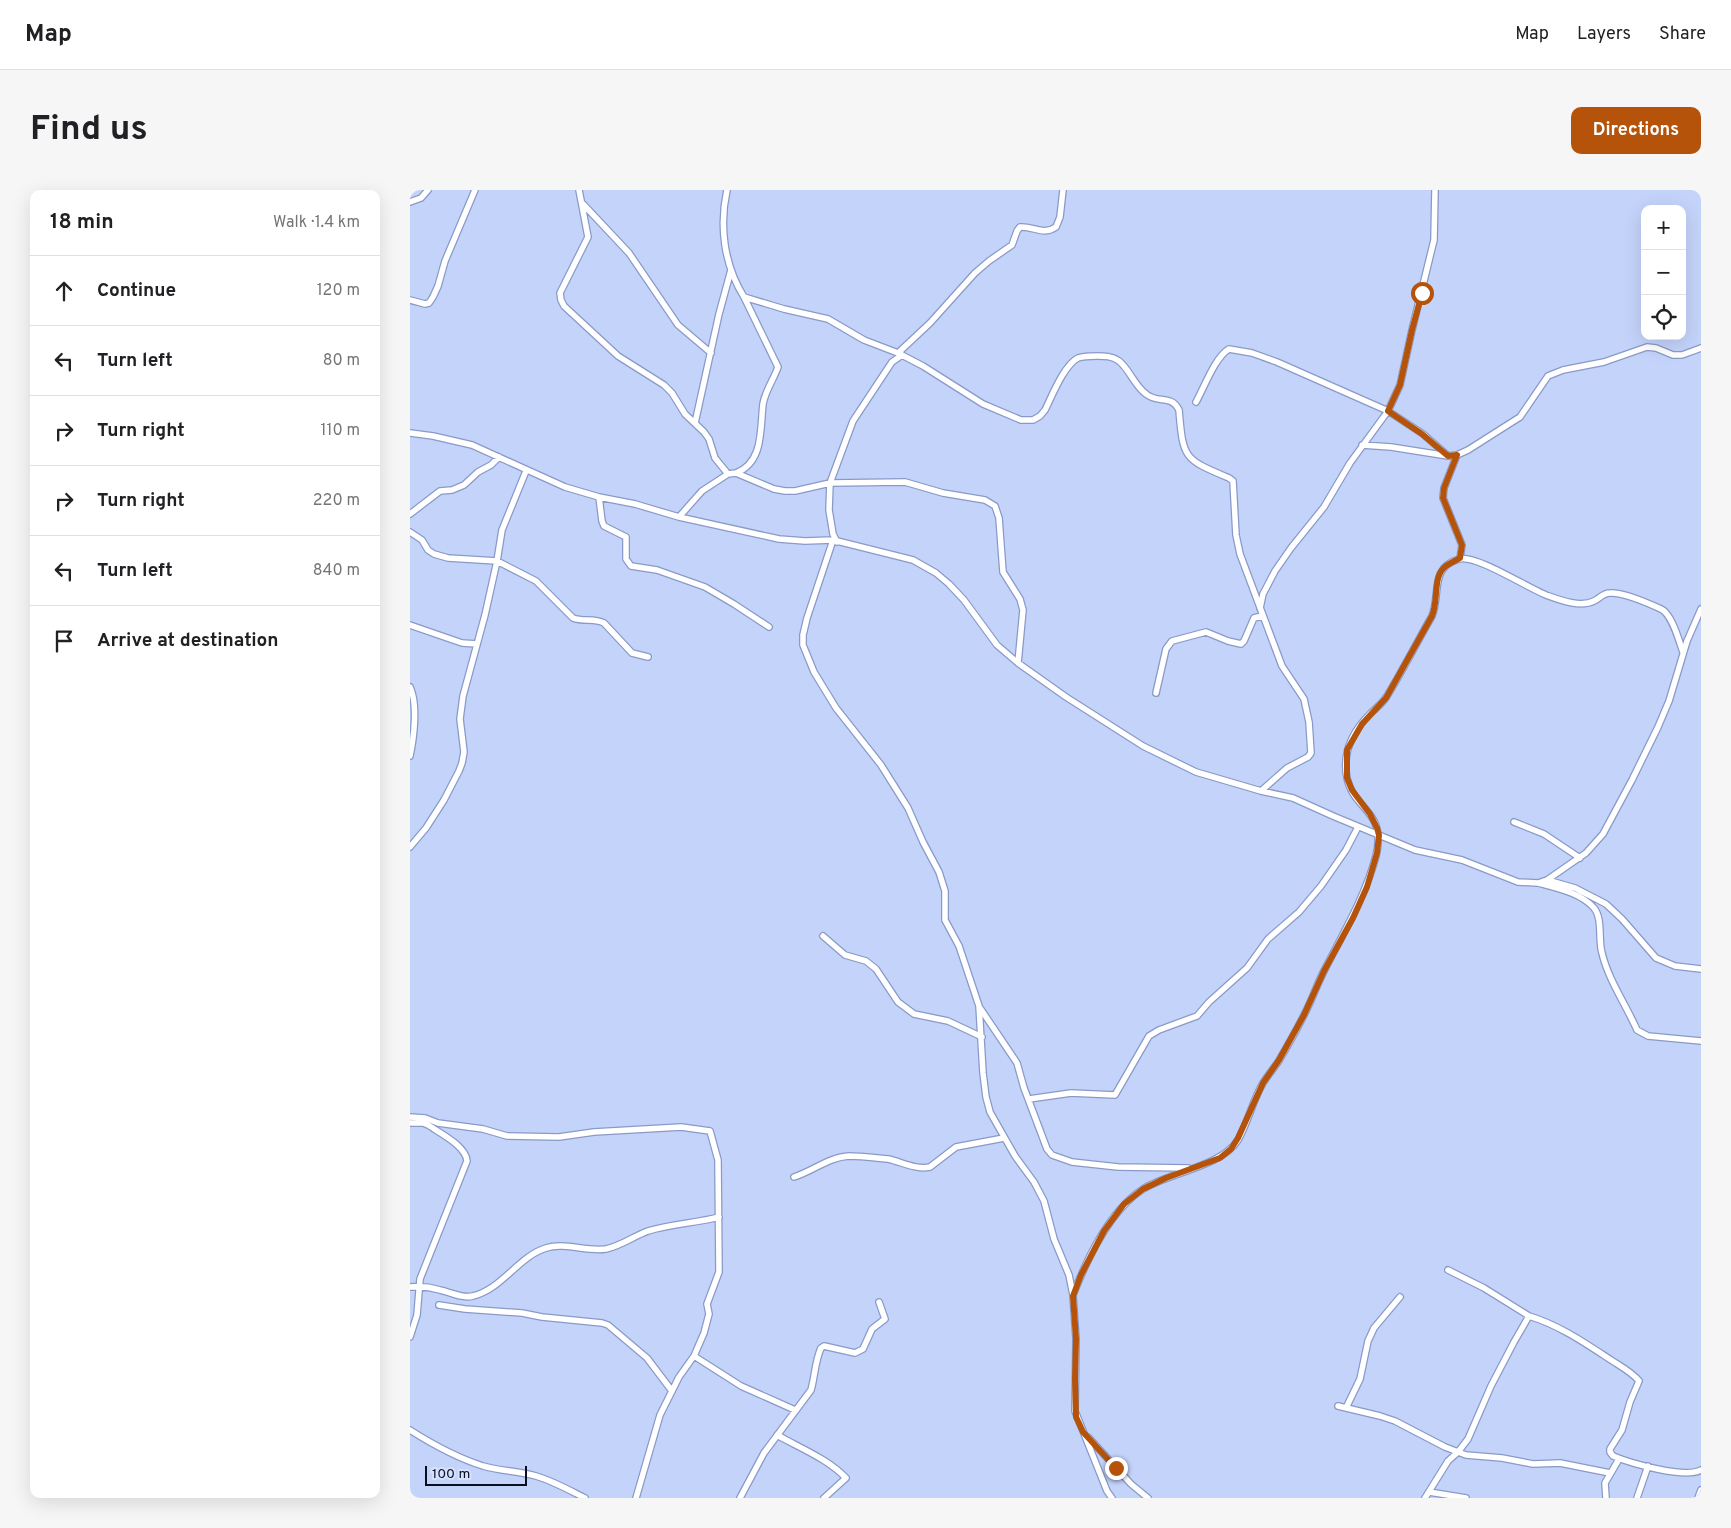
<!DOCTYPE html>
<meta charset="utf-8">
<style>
:root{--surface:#fff;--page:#f6f6f6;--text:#202124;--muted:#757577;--line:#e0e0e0;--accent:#b45309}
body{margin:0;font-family:Overpass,sans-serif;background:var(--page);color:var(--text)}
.controls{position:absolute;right:15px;top:15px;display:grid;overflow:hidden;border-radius:10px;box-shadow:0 5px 20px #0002}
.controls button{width:45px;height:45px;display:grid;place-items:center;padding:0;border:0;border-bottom:1px solid var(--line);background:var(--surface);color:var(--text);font:25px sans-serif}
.scale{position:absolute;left:15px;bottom:12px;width:102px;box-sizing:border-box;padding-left:5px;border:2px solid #090f1f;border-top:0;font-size:14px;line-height:18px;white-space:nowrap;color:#090f1f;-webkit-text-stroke:4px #d5e1fe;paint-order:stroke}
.stop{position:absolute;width:15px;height:15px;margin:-11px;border:4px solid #b45309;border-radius:50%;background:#fff}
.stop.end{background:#b45309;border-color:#fff;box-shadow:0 1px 5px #0008}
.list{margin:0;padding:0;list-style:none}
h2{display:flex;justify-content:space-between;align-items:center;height:65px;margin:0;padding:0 20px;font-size:21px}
h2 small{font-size:16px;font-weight:400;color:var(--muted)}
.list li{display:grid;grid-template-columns:32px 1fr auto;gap:15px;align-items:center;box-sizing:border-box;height:70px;padding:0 20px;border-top:1px solid var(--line)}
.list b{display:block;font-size:19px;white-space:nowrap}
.list em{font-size:16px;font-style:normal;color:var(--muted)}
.icon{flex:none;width:28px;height:28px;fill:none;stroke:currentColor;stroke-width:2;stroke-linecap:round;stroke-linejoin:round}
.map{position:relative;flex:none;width:1291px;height:1308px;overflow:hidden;border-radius:10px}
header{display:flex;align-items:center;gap:30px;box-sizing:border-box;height:70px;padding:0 25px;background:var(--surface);border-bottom:1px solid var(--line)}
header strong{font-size:24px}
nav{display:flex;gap:28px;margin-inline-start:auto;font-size:18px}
.intro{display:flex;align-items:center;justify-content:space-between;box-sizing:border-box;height:120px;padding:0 30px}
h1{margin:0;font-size:35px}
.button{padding:12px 22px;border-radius:10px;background:var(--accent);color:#fff;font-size:18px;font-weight:700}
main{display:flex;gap:30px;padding:0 30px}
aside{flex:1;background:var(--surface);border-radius:10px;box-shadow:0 5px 20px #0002}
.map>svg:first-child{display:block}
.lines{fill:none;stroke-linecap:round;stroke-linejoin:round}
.minor-casing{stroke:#899ac8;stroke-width:8}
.minor{stroke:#fff;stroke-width:5.5}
.route{stroke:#b45309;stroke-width:6}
</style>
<header>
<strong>Map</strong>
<nav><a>Map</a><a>Layers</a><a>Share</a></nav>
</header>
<div class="intro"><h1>Find us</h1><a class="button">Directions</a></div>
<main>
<aside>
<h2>18 min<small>Walk · 1.4 km</small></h2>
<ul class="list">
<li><svg class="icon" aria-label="ahead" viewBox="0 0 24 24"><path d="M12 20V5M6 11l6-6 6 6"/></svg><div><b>Continue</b></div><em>120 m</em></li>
<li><svg class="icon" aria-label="left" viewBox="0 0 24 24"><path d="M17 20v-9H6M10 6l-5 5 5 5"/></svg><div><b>Turn left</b></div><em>80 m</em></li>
<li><svg class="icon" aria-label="right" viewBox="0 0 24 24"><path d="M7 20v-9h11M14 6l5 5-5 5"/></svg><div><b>Turn right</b></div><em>110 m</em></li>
<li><svg class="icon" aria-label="right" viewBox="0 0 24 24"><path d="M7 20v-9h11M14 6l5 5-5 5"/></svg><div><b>Turn right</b></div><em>220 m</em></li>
<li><svg class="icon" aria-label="left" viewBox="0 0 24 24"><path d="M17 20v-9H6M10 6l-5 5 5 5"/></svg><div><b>Turn left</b></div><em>840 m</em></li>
<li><svg class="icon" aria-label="arrive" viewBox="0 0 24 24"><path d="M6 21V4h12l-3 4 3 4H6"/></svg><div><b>Arrive at destination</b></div></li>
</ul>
</aside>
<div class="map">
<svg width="1291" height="1308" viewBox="0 0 1291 1308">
<rect width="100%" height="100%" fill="#c4d3fa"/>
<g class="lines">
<defs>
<path id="minor" d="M169,0l9,47 -28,56 1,7 3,6 54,50 46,29 8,8 13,21 19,18 5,7 6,19 13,16
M317,0c-8,36 -3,75 17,107l40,12 44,10 36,21 34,13 25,13 60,38 38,16h12l7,-4 5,-6c7,-14 19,-45 33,-52 6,-2 13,-2 19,-2 8,0 15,0 22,5 11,9 15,24 27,33 12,10 25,0 33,16 4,49 5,49 50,68l4,3 3,54 4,19 42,112 22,33 5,23 2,31 -3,4 -21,11 -26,23
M0,12l11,-4 7,-8
M173,14l46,49 49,72 33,28
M0,110l15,4 4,-1 4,-6 5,-11 7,-25 30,-71
M488,163l32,-30 45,-50 14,-12 23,-16 5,-14 3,-4c14,-1 23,9 36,0l4,-10 3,-27
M786,212c8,-14 19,-45 33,-53l23,4 25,9 111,49 35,23 24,21
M285,233l24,-109 12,-44
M0,243l23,3 39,9 93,42 34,10 36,7 44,13 100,22 26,2 28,-1 80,20 23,13 13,11 15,16 33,45 21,18 48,34 77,49 53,26 65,19 32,7 40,18 82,34 47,10 56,22 20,1 9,-3 28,8 31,16 16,15 34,39 19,8 26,3
M952,255l29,2 57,9 9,-1 11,-5 52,-33 28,-41 15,-6 41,-8 43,-15 9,1 17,7h9l19,-7
M1047,265l-13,33 -1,10 19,47 -2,13
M326,283c28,-11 24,-44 27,-69 2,-13 11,-25 15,-37l-34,-70
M189,307l3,24 2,5 22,11v22l5,7 26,4 48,17 29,17 35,23
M0,324l30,-23 12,-1 12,-5 14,-13 13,-7 8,-8
M269,327l23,-26 26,-17 8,-1 38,16 11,2h10l35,-8 75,-1 38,11 42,7 10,6 4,12 4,54 17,27 3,11 -5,53
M0,342l12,8 6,10 6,4 14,4 49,3 39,20 37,37c10,4 21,0 31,5l28,30 16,4
M423,350l-26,78 -4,17v10l11,27 22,36 45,57 27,43 15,34 16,30 6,19v29l14,26 20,60 4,67 3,24 4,15 25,44 19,26 10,19 10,38 15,36 4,20 3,44 -1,72 32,80 5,7
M427,352l-4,-8 -4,-24 1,-27 23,-62 39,-59 10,-7
M850,418l3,-14 12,-23 16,-23 33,-41 26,-44 38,-52 12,-26 12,-55 22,-90 1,-50
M0,435l52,18 15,1
M0,497c8,17 4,50 0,69
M746,503l10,-44 6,-8 34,-9 22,9 13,3 3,-3 10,-23 8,-2
M1104,632l30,12 36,24
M0,657l16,-19 18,-28 15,-29 3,-8 2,-11 -4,-33 3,-23 22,-81 12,-54 5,-31 24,-59
M1137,690l39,-27 17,-19 29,-54 26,-53 11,-26 18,-60 14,-32
M1128,693c19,5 43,10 56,25 9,11 4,32 8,45 6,26 24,52 35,77l11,6 53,5
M413,746l22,19 21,6 10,8 22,33 16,12 34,7 34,16
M570,818l37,55 7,25 23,61 5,6 20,7 46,5 70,1
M619,909l42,-6 44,2 34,-59 10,-6 38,-14 12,-14 38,-34 21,-29 31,-27 22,-26 25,-36 12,-23
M0,927l15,1 13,5 45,6 24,7 52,1 35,-5 87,-5 29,4 8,29 1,112 -12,32 2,10 -5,19 -10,23 -15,21 -19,38 -24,83
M0,933h13l5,2c12,8 38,21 39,36l-47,118 -3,36 -7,22
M384,987c19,-6 35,-20 55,-21 11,0 28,2 39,3 14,3 28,11 42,8l26,-20 48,-9
M1038,1080l36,18 45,28
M0,1097c10,-1 20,0 30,3 10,2 23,9 33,6 28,-6 46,-40 73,-48 19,-6 40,4 60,1 15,-3 28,-13 42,-18 23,-7 48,-8 71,-14
M663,1105c14,-36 36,-84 70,-106 27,-17 78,-22 95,-49 10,-18 15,-40 25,-57 5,-8 10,-14 15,-21 9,-15 18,-31 26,-47 8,-15 13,-31 21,-46 19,-37 40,-72 51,-113 11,-46 -22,-45 -29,-78 -5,-25 6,-47 23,-64 6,-6 13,-11 17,-18 16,-26 30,-54 45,-80 9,-22 -3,-48 27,-57 16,-5 69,29 87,36 14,5 34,13 48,6 6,-3 9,-8 16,-8 14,-1 38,10 51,16 11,5 18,32 22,43
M29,1115l26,4 57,4 20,4 60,6 6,2 39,33 25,33
M284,1166l47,30 54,24
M928,1216l42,10 15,5 50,26 21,8 36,3 31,6 27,-1 50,10
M936,1218l14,-29 8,-38 6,-13 26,-31
M0,1240c22,14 48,28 73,36 17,5 35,5 53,10 17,5 33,14 49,22
M367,1245c23,13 51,24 69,43l-22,20
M678,1247l43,47 17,14
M1019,1302l37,6
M330,1308l24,-45 47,-63c4,-14 4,-29 10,-42l3,-2 31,7 8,-4 9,-20 13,-10 -6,-17
M1015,1308l23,-37 10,-9 10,-13 23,-53 23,-44 15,-26c30,9 56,27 82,44 9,6 21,12 28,21l-9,21 -8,28 -12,19v3l3,4c17,7 72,23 88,14
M1196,1308l-1,-15 14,-24
M1227,1308l11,-32
M1288,1308l3,-8"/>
</defs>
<use href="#minor" class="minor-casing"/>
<use href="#minor" class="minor"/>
</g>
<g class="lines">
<path class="route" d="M706,1278l-33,-36 -7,-15 -1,-38 1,-40 -3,-43 8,-21 23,-44 20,-27 19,-15 23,-11 54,-20 11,-9 7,-11 25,-55 16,-23 25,-45 20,-44 29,-53 14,-31 10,-34 2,-18 -2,-7 -7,-14 -18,-24 -5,-12v-28l15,-26 24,-26 46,-82c7,-16 0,-40 14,-50 4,-3 9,-5 14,-8l2,-13 -19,-47 1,-10 13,-33 -9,1 -26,-22 -34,-23 12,-26 12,-55 10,-37"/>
</g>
</svg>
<div class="controls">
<button>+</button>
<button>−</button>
<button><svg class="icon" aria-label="locate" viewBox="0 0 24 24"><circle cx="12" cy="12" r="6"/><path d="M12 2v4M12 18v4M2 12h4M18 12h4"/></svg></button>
</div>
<div class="scale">100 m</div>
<div class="stop" style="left:1012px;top:103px"></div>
<div class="stop end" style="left:706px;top:1278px"></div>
</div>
</main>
